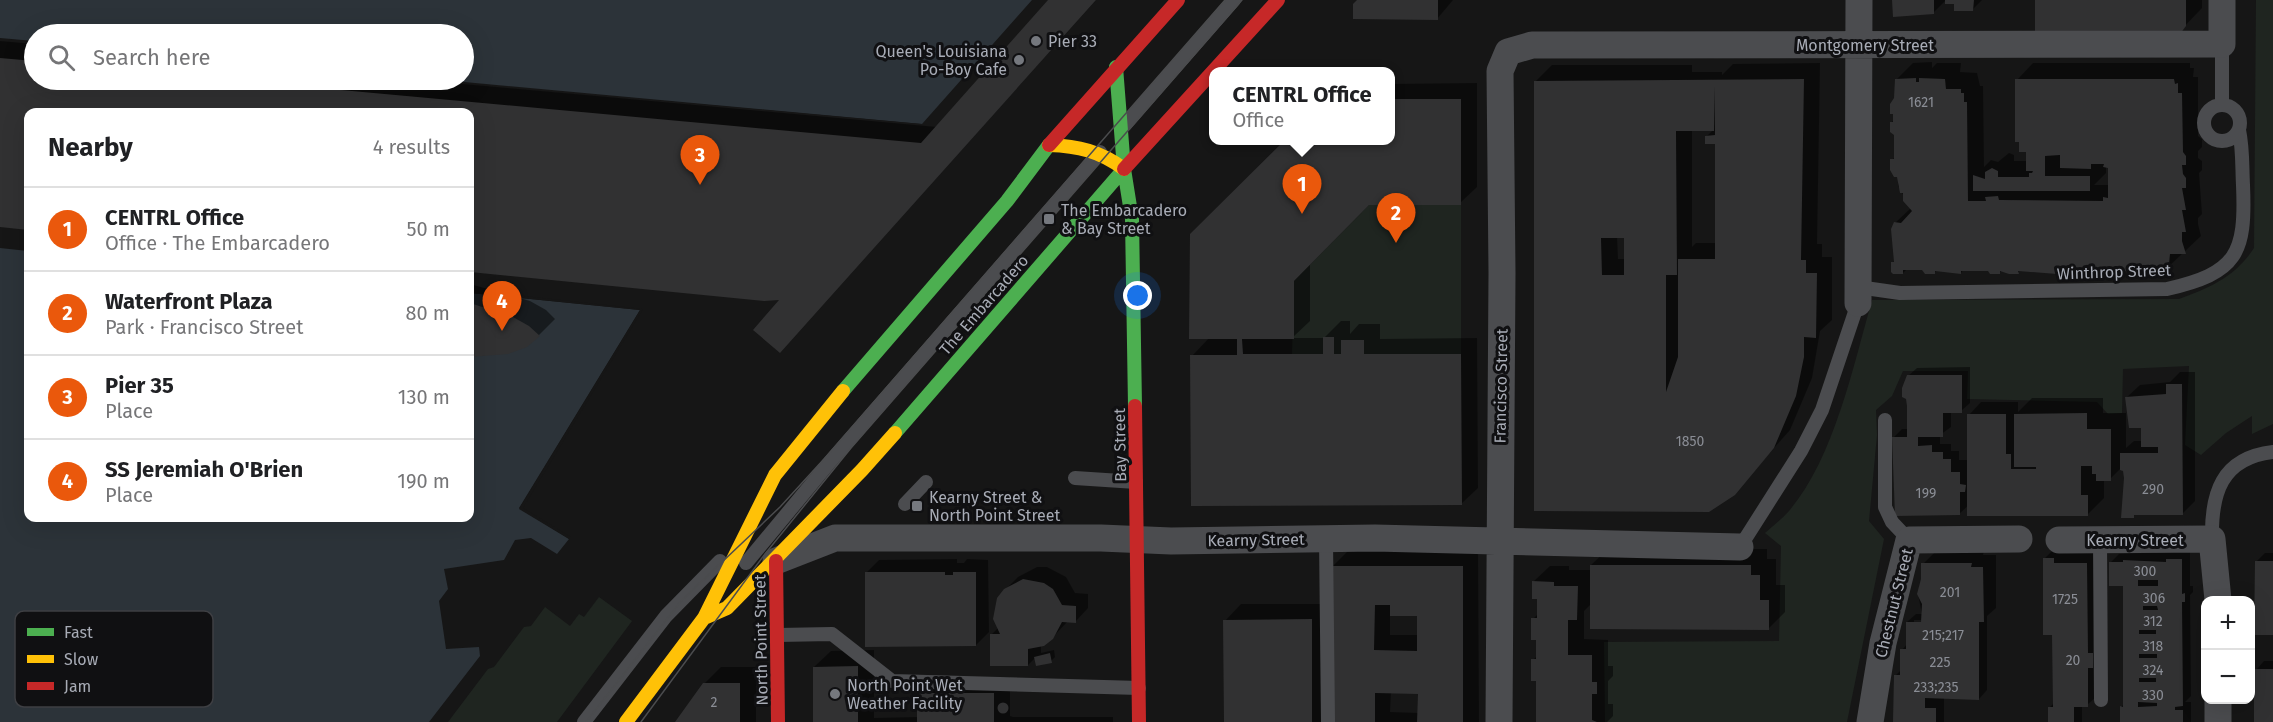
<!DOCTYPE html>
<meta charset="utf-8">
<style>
:root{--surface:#fff;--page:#f6f6f6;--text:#202124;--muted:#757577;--line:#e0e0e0;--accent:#ea580c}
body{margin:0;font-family:"Fira Sans",sans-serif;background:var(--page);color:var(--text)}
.controls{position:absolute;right:18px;bottom:18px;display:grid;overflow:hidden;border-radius:12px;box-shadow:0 6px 24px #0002}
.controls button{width:54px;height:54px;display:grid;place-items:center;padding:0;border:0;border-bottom:2px solid var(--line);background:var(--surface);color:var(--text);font:30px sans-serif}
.you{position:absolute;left:1138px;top:296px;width:21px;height:21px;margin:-15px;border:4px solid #fff;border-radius:50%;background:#1a73e8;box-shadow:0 0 0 9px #1a73e833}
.badge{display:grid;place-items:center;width:39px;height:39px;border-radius:50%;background:var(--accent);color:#fff;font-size:20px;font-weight:700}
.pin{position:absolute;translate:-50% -50px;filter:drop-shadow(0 2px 3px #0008)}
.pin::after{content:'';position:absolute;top:32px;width:21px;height:18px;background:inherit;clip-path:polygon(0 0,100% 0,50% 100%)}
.popup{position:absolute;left:1209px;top:67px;width:186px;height:78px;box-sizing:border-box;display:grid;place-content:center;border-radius:12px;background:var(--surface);filter:drop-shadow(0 2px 4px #0005);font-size:20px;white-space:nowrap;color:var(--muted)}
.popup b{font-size:22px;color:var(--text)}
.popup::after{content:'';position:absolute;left:50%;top:100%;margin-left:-12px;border:12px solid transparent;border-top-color:var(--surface)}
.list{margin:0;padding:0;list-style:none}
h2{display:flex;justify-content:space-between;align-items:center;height:78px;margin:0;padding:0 24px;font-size:26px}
h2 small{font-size:20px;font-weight:400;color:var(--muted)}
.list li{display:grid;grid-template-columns:39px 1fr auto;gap:18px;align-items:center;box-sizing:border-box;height:84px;padding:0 24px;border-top:2px solid var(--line)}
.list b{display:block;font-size:22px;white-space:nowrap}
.list p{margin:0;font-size:20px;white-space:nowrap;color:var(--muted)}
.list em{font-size:20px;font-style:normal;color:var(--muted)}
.icon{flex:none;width:33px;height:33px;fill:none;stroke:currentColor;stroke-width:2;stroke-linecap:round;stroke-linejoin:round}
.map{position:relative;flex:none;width:2273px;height:722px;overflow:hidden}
.search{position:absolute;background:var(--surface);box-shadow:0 6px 24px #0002;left:24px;top:24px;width:450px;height:66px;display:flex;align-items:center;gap:15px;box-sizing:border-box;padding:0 21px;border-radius:33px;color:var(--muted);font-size:22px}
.panel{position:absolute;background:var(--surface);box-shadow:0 6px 24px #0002;left:24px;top:108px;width:450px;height:414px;border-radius:12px}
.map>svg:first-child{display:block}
.green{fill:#1f2520}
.water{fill:#2c3339}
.pier{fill:#161616}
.shadow{fill:#0007;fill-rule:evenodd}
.building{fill:#313132;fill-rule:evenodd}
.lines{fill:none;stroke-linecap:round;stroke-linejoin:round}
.lane{stroke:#4b4c4f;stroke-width:14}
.street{stroke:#4b4c4f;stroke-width:27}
.fast{stroke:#4caf50;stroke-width:14}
.slow{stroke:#ffc107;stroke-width:14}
.jam{stroke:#c62828;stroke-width:14}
.tram{stroke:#4b4c4e;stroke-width:1.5}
.poi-dot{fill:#75787e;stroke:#101012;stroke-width:2}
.labels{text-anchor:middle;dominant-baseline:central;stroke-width:6;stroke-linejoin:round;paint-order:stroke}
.number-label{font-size:14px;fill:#8a8d95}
.poi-label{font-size:16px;fill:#a8acb6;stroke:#101012;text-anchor:start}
.street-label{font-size:16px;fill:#a8acb6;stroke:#101012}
.key{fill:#101012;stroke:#3e3f43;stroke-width:1.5}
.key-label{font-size:16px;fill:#a8acb6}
</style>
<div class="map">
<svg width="2273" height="722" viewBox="0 0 2273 722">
<rect width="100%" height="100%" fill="#161616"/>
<path class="green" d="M2256,0h17v424l-21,10v-18l-26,17 -25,22 -16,-10 4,-79 -66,3 -1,44 -14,1 -11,-12 -130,-3 1,-28h-65l-11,25 -16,14 1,25 -8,86 15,18 -37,183h-242l-1,-80 175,-1 2,-95 -16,-13c8,-7 17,-14 24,-22 45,-53 64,-144 83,-211l307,-1c31,-11 57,-23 75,-51z
M1369,205h92v149h-97v-14h-22l-1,14h-7l-1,-17h-10v17h-31l2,-73z
M599,597l33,24 -75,101h-109l40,-53 6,-2 30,-40 7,-1 14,-19 25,19 9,-12 5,3z"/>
<path class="water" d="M0,0h1032l-110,124 -479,-44h21v-46h-430v7l-34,-3z
M0,248l28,3v267h442v-225l170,17 -121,198 50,31 -12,15 -26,-16 -16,2 -11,20 -60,9 4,20 -9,12 7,48 33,-2 1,9 -51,66h-429z"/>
<path class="pier" d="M441,81l481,43 -3,3z
M470,290l173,19 -120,199 48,29 -2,2 -50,-30 121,-199 -170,-17z"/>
<path class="shadow" d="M1049,0h47l-316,351 3,-53 -19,2 -294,-29v-159h-442v117l-28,-3v-185l34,3v36h385l518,47z
M1359,0h94l-16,19z
M1894,0h52l-13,13z
M1946,0h36l-9,9z
M2037,0h165v8l-23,24z
M1932,62v6l5,-5h24l-1,9 17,1 3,13h3l1,81 7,-7 7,2 11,-9 5,2v6h14l-11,-81 16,-17h157v5h4l-1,9h5v59l4,3v8l-4,4v7l4,3v9l-3,3 3,41 -4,4v6l3,12 -36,34 -21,-1 -3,3 -19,-3 -3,3 -18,-3 -4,4 -12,-4 -64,1 -3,2 -16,-2 -2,2 -11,-3h-25l-3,4 -23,-4 -4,4 -11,-4h-16l-4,4 -11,-10 4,-3 -1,-37 16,-15 -13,-22v-10l-6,-16 3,-3v-23l-4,-11 4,-4 1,-39 17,-17zM2106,166h3l1,19h-16l12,-12z
M1820,63l-3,181h5v13h10v63l-12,11 -8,47 -22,52 -56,63 -198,16 -1,-427 17,-17h140v7h30v3l11,-11zM1692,129h22l-7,7 10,7 -1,100h-20l-4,4zM1617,236h9v23h-8z
M1477,83v104l-17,16h-91l-59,60v58l-18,17h32l17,-17h9v13l9,-10h21v15l97,-1 1,150 -17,16 -269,-148 18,-19 -18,-102 94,-95h104v-56z
M470,284l60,17 16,9 9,9 -16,16 -50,19 -19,1z
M1970,367v36l-9,8h-10v16l-11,8v9h11v7h8v9h10v-45l12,-13h37v10l14,-14h71v15h23v35l8,-7h9v-15l-16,-29 13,-12 30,-3 10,-10h15v129l-13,13h-46l-3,2 -9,-47h-4l-10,10h-6v19l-16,16 -119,-9 -10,9 -65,-20 2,-23 -3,-33 9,-9h6v-53l9,-8z
M2057,546l43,5 -4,146 -9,8h-5v17h-33v-14l6,-6 -1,-68 -10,-75z
M1608,549h159v10h9v26h9v27l-17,17 -177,-25 -7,7v28l24,1v26h5v10l-5,5v23h5v12l-6,6h-70l1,-43 -5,-19 5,-5v-16l-5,-20 5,-5v-17l-5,-15 17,-16h19v4h22v-5z
M1349,550h129l1,172h-145l-2,-155zM1390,614l29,1 -1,20h-28zM1391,692h28v21l-29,-1z
M1936,551h48l-1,4h13v53l-9,8v74l-8,9 -35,-2v25h-49v-46l7,-7v-19l5,-6v-22l9,-8h6l-4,-20 5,-15v-15zM1914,620h15v3h-15z
M2190,551v35h3v6l-3,3 1,101 -6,6h6v20h-70v-15l3,-3v-120l-14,-21 9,-9z
M2265,553h8v80l-16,-72z
M957,559v4h7l3,-4 21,1 1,72 -13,13 -109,-73 12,-12z
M1037,567h10l19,10 9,16 13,1v14l-12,13h-8l-16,17 -11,7v8l13,-3 1,7 -4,4 -15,-4 -8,8 -37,-30 7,-7 7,-38 13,-13z
M1241,604h87v118h-103v-101z
M874,650v68l44,-1v-23l16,-17h76v39l3,1h100v5h-299v-55l17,-16z
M2264,661h9v61h-17v-52z
M721,667h35v55h-80l28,-38z"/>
<path class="building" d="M1048,0h48l-316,353 -27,-23 26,-30 -15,1 -294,-29v-160h-442v118l-28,-3v-169l34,3v19h197l690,63z
M1357,0h81v20l-85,-1v-15z
M1892,0h42v14l-41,3z
M1945,0h29l-1,11h-19v-7h-9z
M2035,0h151v26l-6,8 -145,-1z
M1916,78v4h3v-4l26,1 1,10h15v4h3v9h3l1,99h18l-1,-4 13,-1 1,4 104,1v-4l5,1v-30l-5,-1 1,-3h-13v5l-31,-1v-13l-15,1v20h45v15h-117v-16l12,4v-7l7,-4 6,3v6h31v-4h3l1,-2h-7v-19h-7v-10h-4v-63h159l1,5 3,-1v10h4l1,59 3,4v9h-4l1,9 3,4v10h-4l4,22h-4l4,22h-4v9l4,13h-16l-1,10 -3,7h-25v3l-22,-4v4h-10l-3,-4h-8v4h-10l-4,-4h-24l-3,4 -39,-3 1,3h-10l-9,-3v3h-10l-2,-3h-27v3l-26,-3v3h-10l-3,-4h-19v4h-10l-2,-2v-10h3l-3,-33 3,-7 7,1 11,-12 -9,-10v-8h-3l-3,-16h-3l-4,-7v-11h4v-24l-4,-3v-10h3v-8h-3v-10l4,-6 1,-19z
M1804,79l-3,181h5v13h11l-1,65 -12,-1v20l-8,39 -22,52 -39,47 -26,17 -175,-1v-430zM1715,86v49l-10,1v8h10v115h-37v98l-12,35v-117h11l-1,-144h38zM1601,238h23v37h-22z
M1390,99h71v106h-92l-75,76v58h-52l1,15h80v-17h11v17h7v-14h23v14h97l1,151 -271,1 -1,-151h47v-16h-48l1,-105 94,-93h106z
M470,303l43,14 16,9 11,10 -13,11 -19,7 -38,3z
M1907,375h55v38h-19v24h-25v9l14,-1v7h11v7h8v13h9v12l6,1 -1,7h-5v23l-65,1 -3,-79h15v-31l-1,-7 -4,-2v-9z
M2166,384h16l1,131h-49v3h-13l3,-40 -1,-7 -3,-1v-17h38v-6h-17v-19h-12l-4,-31 41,-3z
M2087,413v16h24v52h-15v-7h-4v-8h-11v29h7v21h-121v-102h39v40h5v15h25v-2h-22v-53z
M2043,558h11v5h33l1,90h5v15h-5v39h-14v15h-26v-15h5l-1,-72h-9z
M2166,559h16v35l3,-1v9h-3l1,104 -8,1v3h8v12h-63v-16l3,1v-121h-14v-24h14v-2l43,2zM2138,580h20v6h-20zM2143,606h14l1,4h-15zM2139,630h17v4h-17zM2139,654h18v4h-18zM2139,678h17v4h-17zM2138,702l19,1v3l-19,1z
M2255,561h18v74h-19z
M1921,563h51l-1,4h12l1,55h-5v78l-54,-2v10h11v14h-43l1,-47h6v-26h6v-27h15l1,-18 -5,-10 4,-15z
M1590,565h161v10h9v25h9v30l-179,-1z
M1331,566h132v156h-46l1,-28 -43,-1v29h-42zM1375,605h15v11h27v35l-43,-1z
M865,572h80v3h8v-3h23v74l-111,1z
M1023,579l21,4 9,6 9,16 14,1v17l-14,-1 -9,17 -9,7 -16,3v17h-38v-32h10l-7,-15 4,-21 7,-9z
M1532,581l22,1v4h24l-1,34h-9v35h24v27h5v12h-5v26l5,2h-61v-41h-5v-22h5v-19h-5v-22h6v-19h-5z
M1312,619v103h-88l-1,-102z
M1050,653l2,10 -16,3 -2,-9z
M858,666v56h-45v-55z
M2254,669h19v53h-19z
M703,683h37v39h-65z
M917,693h77v29h-77z
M997.5 708a5.5 5.5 0 1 1 11 0a5.5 5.5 0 1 1-11 0Z"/>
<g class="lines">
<path class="lane" d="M2222,44v61
M2204 123a18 18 0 1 1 36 0a18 18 0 1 1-36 0Z
M1125,125l109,-125
M1858,287l42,6 267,-4c70,-16 79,-35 76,-104 -1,-18 0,-36 -4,-55
M1885,420v87l7,15 17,18
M1075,478l61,4
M905,504l21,-22
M1326,539l2,183
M2212,539c-1,-45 9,-81 61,-87
M2100,540l1,160
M1740,547l61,-96 21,-41 36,-107
M746,563l83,-100 271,-311
M778,635l54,-1 60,47 247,7
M584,722l82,-106 54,-55"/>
<path class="street" d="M1858,303l1,-303
M2059,540l153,-1 6,61
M776,561l59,-23h266l70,3 204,-3 365,9
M1499,722l3,-449 -2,-202 8,-19 24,-7 690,-1v-44
M1870,722l13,-79 26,-103 110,-1
M2218,722v-22"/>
<path class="fast" d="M1116,67l8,102 8,50 3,187
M843,391l164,-190 42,-56
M895,433l229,-264"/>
<path class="slow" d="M1049,145c29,1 51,6 75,24
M704,618l23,-10 135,-138 33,-37
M626,722l78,-104 71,-143 68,-84"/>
<path class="jam" d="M1049,145l129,-145
M1124,169l154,-169
M1135,406l4,316
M776,561l2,161"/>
<path class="tram" d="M586,722l96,-122 98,-93 44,-48 401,-459
M641,722l124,-168 86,-106 391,-448"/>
</g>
<g class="poi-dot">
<circle cx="1036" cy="41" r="6"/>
<circle cx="1019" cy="60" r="6"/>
<rect x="1043" y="213" width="12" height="12" rx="3"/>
<rect x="911" y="500" width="12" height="12" rx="3"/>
<circle cx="835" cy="694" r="6"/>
</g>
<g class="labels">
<g class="number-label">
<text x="1921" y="102">1621</text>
<text x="1690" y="441">1850</text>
<text x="2153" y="489">290</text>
<text x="1926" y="493">199</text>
<text x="2145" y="571">300</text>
<text x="1950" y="592">201</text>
<text x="2154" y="598">306</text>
<text x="2065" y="599">1725</text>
<text x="2153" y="621">312</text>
<text x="1943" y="635">215;217</text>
<text x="2153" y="646">318</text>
<text x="2073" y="660">20</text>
<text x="1940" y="662">225</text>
<text x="2153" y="670">324</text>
<text x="1936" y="687">233;235</text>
<text x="2153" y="695">330</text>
<text x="714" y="702">2</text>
</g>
<g class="poi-label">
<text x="1048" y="41">Pier 33</text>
<text x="1007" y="51" text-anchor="end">Queen's Louisiana<tspan x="1007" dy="18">Po-Boy Cafe</tspan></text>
<text x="1061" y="210">The Embarcadero<tspan x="1061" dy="18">&amp; Bay Street</tspan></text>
<text x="929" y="497">Kearny Street &amp;<tspan x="929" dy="18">North Point Street</tspan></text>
<text x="847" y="685">North Point Wet<tspan x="847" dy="18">Weather Facility</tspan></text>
</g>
<g class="street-label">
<text x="1865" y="45">Montgomery Street</text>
<text transform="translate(2114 272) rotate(-2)">Winthrop Street</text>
<text transform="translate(984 305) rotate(-49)">The Embarcadero</text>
<text transform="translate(1501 386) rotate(-89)">Francisco Street</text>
<text transform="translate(1120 445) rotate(-91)">Bay Street</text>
<text transform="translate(1256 540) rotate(-1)">Kearny Street</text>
<text x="2135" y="540">Kearny Street</text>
<text transform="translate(1894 603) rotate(-76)">Chestnut Street</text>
<text transform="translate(761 640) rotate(-91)">North Point Street</text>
</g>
</g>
<rect x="15" y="611" width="198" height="96" rx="9" class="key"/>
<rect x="27" y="628" width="27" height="8" fill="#4caf50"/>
<rect x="27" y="655" width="27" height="8" fill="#ffc107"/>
<rect x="27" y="682" width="27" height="8" fill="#c62828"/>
<g class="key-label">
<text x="64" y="638">Fast</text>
<text x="64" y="665">Slow</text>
<text x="64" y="692">Jam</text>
</g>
</svg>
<div class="controls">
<button>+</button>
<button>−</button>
</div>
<div class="you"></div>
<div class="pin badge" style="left:1302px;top:214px">1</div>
<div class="popup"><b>CENTRL Office</b>Office</div>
<div class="pin badge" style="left:1396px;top:243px">2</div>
<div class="pin badge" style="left:700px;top:185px">3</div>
<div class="pin badge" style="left:502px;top:331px">4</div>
<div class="search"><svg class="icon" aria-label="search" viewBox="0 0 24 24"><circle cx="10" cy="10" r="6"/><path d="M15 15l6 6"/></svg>Search here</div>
<section class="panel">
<h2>Nearby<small>4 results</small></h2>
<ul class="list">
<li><span class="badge">1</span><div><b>CENTRL Office</b><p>Office · The Embarcadero</p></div><em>50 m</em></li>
<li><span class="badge">2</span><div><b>Waterfront Plaza</b><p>Park · Francisco Street</p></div><em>80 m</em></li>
<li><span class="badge">3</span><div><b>Pier 35</b><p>Place</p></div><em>130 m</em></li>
<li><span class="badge">4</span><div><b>SS Jeremiah O'Brien</b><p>Place</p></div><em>190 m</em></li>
</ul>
</section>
</div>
